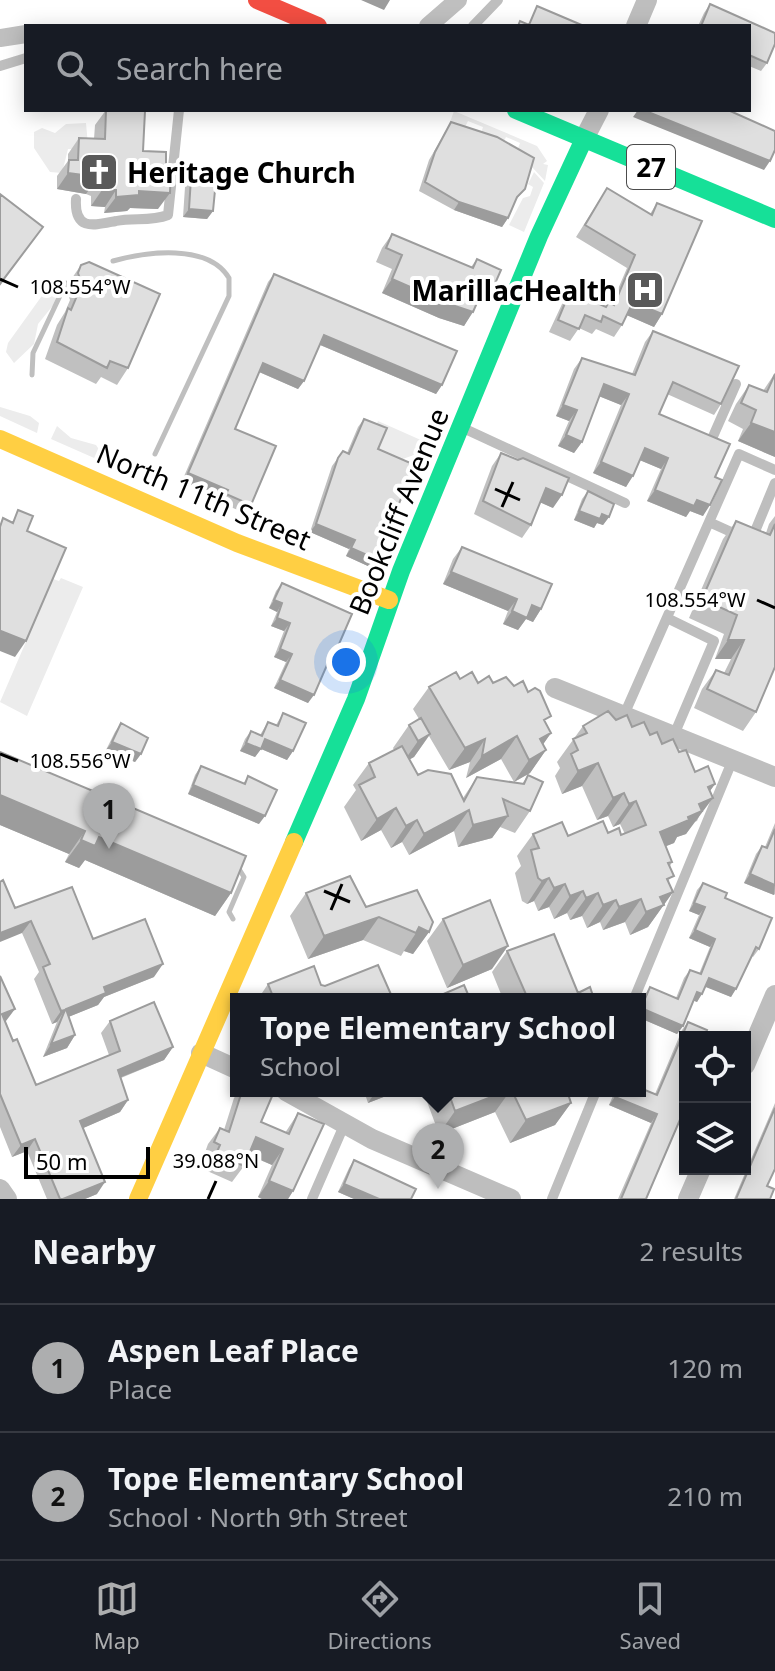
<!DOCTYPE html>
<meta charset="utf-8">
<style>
:root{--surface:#171b24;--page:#242831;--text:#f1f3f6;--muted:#9ea1a6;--line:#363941;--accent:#adaeaf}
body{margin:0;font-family:"Noto Sans",sans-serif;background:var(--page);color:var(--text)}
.controls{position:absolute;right:24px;bottom:24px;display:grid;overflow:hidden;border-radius:0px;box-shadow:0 4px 20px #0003}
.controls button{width:72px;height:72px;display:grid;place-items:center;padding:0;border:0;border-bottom:2px solid var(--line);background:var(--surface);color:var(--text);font:40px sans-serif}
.scale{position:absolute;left:24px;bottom:20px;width:126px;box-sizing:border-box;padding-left:8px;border:4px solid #000;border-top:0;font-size:22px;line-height:28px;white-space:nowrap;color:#000;-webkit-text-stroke:6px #fff;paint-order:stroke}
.you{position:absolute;left:346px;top:662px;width:28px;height:28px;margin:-20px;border:6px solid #fff;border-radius:50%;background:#1a73e8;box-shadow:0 0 0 12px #1a73e833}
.badge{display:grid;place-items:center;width:52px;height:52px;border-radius:50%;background:var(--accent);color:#111;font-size:26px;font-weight:700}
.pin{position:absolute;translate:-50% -66px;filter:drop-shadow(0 2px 4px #0008)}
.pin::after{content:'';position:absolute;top:42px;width:28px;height:24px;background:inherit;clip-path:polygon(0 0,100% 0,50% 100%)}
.popup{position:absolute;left:230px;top:993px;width:416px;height:104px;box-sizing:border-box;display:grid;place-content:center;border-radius:0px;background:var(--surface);filter:drop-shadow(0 2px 6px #0005);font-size:26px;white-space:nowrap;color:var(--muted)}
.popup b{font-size:30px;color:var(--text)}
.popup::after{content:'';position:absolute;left:50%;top:100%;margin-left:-16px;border:16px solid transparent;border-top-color:var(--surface)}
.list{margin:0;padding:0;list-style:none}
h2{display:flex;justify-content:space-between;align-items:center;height:104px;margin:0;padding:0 32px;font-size:34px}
h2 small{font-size:26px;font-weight:400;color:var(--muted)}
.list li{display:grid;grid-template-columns:52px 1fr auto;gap:24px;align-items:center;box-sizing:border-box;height:128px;padding:0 32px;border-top:2px solid var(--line)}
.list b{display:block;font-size:30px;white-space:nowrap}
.list p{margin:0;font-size:26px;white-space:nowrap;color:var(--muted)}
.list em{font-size:26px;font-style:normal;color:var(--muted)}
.icon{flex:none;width:44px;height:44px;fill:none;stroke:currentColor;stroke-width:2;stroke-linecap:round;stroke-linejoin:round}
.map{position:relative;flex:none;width:775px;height:1199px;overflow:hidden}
.search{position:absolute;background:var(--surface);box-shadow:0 4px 20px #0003;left:24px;right:24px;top:24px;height:88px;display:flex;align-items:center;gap:20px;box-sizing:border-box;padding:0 28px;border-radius:0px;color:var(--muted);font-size:30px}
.sheet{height:360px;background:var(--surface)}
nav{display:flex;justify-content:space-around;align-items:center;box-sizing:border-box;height:112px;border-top:2px solid var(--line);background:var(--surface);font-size:22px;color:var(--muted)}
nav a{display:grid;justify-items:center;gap:4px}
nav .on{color:var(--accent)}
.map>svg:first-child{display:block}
.green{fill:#ececec}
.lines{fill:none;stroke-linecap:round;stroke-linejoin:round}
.stream{stroke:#bfbfbf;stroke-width:5}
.canal{stroke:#bfbfbf;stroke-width:18}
.lane{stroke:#bebebe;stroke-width:10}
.street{stroke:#bebebe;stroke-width:20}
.fast{stroke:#16e098;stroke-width:18}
.slow{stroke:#ffcf43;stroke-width:18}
.jam{stroke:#f24e42;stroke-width:18}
.wall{fill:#c0c0c0}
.shaded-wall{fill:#9c9c9c}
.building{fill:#dfdfdf;stroke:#9c9c9c;stroke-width:2}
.ticks{fill:none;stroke:#000;stroke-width:3}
.labels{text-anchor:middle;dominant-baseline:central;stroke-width:8;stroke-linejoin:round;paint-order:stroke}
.shield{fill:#fff;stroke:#4c4c4c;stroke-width:2}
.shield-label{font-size:26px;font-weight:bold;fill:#000}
.poi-label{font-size:28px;font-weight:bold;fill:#000;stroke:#fff;text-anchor:start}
.street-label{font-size:28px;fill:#000;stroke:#fff}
.ticks-label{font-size:20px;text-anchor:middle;fill:#000;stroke:#fff;stroke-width:8;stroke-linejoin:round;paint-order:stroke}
</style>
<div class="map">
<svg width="775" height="1199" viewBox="0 0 775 1199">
<rect width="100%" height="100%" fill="#fff"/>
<path class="green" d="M454,111l83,35 10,15 -4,3 5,1 -3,16 -28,-30 3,-8 -14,-6 -3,6 -22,-10 2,-6 -15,-6 -4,8 -15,-4z
M86,123l2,22 -5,4h-15l-6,24 -12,-1 -16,-24v-16l8,-4 13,5 11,-9z
M534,172l10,11 -20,49 -15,-7 14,-27 7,-2 3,-9 -5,-3z
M54,279l7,6 -6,18 -17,21 -4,20 -20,19 -8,-11 2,-9z
M0,407l30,9 9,7 -2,10 -37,-17z
M378,421l54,24 -1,4 -34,12 -22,-10 -2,-19z
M57,426l14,12 25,7 6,9 -1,7 -50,-22z
M61,578l22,9 -56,129 -27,-14 53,-123 6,2z"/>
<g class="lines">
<path class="stream" d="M113,261c33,-9 95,-18 116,17v18l-74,158
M32,375l1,-22 33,-70
M233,919l-4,-7 15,-35 -5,-8"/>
<path class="canal" d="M428,26l30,-26
M0,38l26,-4"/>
<path class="lane" d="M473,26l25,-26
M0,66l26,-8
M76,199c-2,33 19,26 40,22 17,-4 34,1 52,-6l11,-105
M463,428l162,75
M711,441l25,-57
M709,522l42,19 24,-58
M667,618l47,23 -40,94
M624,715l115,-261 36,16
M634,999l99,-240
M312,1199l33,-76
M552,1199l44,-108"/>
<path class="street" d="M636,26l11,-26
M584,139l15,-29
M555,688l220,89
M201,1053l35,16
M745,1065l30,-70
M286,1091l86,48 139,60
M0,1189l7,10
M688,1199l13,-30"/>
<path class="fast" d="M516,110l259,109
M294,842l62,-143 45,-128 138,-335 45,-97"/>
<path class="slow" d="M0,439l237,104 152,57
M138,1199l156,-357"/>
<path class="jam" d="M257,0l61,26"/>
</g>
<path class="wall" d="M710,4l65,29v11l-8,19 -6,8 -12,-5v-40h-51l6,-13z
M106,110l37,41 15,58 -28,-1 -3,3 -23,2 1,-6 -14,-1v-10l-5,-2 -29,-5v-13l11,-15v-7l11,-16 15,1 1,-14z
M451,122l74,67 -10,12 -7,17 -6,9 -48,-17 -35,-19 10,-31z
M191,178l22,33 -6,8 -24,-2 2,-30z
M607,188l43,26 7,-11 5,111 -8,13 -27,-12 -5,10 -8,12 -18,-8 -4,5 -13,-6 -9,13 -21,-9 13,-28 8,-13 35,16 4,-5 3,1 15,-35 -51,-31z
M392,234l79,33 6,-8 17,27 -10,14 -4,-2 -16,28 -25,-8 -57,-25 10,-24 -16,-7 6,-14z
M81,265l47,103 -11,17 -16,-8 -5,7 -51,-25 12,-34 8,-13 5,-12 -4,-11 4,-8z
M274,274l168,111 -6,9 -116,-49 -16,36 -6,8 -39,-17 -24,57 16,76 -6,8 -24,-10 1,-5 -40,-17 86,-199z
M653,331l68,73 -7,11 -47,-21 -8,20 56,63 -12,39 -13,-5 -4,6 -39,-16 14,-32 -21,-9 -14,27 -33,-14 28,-68 -22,-9 -17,46 -8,11 -16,-7 11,-25 -13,-5 18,-47 8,-11 50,16 13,-32z
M775,373v84l-37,-16 5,-12 -15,-8 8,-17 13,-19 14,6z
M364,419l14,30 -2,110 -6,8 -24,-11 3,-7 -39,-17 22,-66 11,-15 4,2 11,-26z
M501,453l17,7 35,48 -13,-6 -9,23 -9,13 -48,-24 18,-48z
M588,491l21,26 -6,8 -6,-2 -3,5 -20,-8 8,-21z
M775,516v151l-19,45 -13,19 -49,-23 8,-19 14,-19 8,3 7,-14h-16l9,-25 -35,-16 34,-79 13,-18 30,12 3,-9z
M462,547l79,62 -8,13 -7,-3 -8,11 -15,-6 5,-13 -65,-27 10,-25z
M282,583l57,61 -4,16 -6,8 -3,-1 -18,36 -34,-15 12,-26 -12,-5 10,-26 -13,-5 6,-14 -8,-4 7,-17z
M460,679l18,4h15l52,40 6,10 -8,11 3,6 -16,23 -16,9 -13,-23 -35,19 4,-16 -21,8 -20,-34 -15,21 -5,2 9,16 45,23 14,-21 45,7 6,-9 2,36 -15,22 -15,-6 -8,11 -34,9 -4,-16 -45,24 -7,-13 -11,6 -10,-18 -20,11 -17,-34 12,-17 -3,-5 16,-22 25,-13 -1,-2 16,-23 10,-6 -6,-10 16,-22z
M283,713l10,38 -6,9 -26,-11 -6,8 -15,-6 5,-12 6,-8 9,4 8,-13 8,3z
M616,720l34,15 12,9 17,8 16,20 20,12 -5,7 -13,30 -3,1 -8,12 -9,3 -3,6 -8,3 6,16 -2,4 -1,17 4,9 -25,35 -18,8 -5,-13 -22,8 -3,-8 -13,6 -5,-12 -12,4 -3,-7 -13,6 -5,-12 -11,4 -4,-10 -7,3 -5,-3 -7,-28 6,-7 -4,-10 16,-22 35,2 40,-3 13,2 4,-1 -5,-10 -7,3 -5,-11 -11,4 -15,-34 -20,8 -7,-18 5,-8 -3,-6 26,-36z
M121,723l20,31 -6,8 -29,-12 9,-18z
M0,752l98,41 6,-8 10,15 117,93 -16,23 -130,-56 -6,8 -14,-6 4,-8 -69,-29z
M201,766l42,18 5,-8 11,48 -71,-30 7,-19z
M775,823v71l-1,1 -30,-12 12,-29 6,-8 3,1z
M703,883l22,15 34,51 -6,8 -1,-1 -21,41 -26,-11 -8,16 -4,-2 -10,26 -6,8 -37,-16v-12l5,-11 5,-8 26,11 8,-20 6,-8 9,4 11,-27 -21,-9 10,-23 -10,-4 8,-21z
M306,893l60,14 63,25 -16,22 -9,-3 -3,5 -38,-16 -55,19 -18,-43z
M15,908l78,31 61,38 -50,20 -6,8 -30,12 7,18 -8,13 -24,9 14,-35 -5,2 -18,-45 5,-7 -17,-39z
M443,919l49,50 -45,19 -20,-47z
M507,951l71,42 16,6h-91l-11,-27z
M0,976l6,45 -1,1 8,19 23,44 73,-30 -8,-22 9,-12 63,26 -9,13 -43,18 7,22 -8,12 -37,16 14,66 -12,5h-38l-20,-48 -15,6 -12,-30z
M268,984l53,1 72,14h-135z
M688,1022l-42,177h-28l33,-76 -42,-18 6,-14h25l15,3 27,-64z
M239,1091h26l-4,31 24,11 13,-20 -5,78 -5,8h-26l-4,-2 14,-32 -24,-10 -4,11 -12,16 -27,-12 4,-9 -6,-3 5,-14 12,-16 4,2 10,-32z
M364,1091h35l-31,12z
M423,1091h144l4,12 -16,22 -45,18 -15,-31 -56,22z
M775,1103v66l-8,17 3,13h-36z
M354,1160l57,39h-57l-16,-7 11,-24z"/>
<path class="shaded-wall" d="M361,0h29l-6,10z
M638,110h5l127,51 -6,9 -131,-53z
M68,173l30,4 -12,17 -29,-5z
M102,190h14l-11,17 -14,-1z
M139,191l31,2 -12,16 -28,-1 -3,3 -23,2 12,-16z
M459,202l49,16 -6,9 -48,-17z
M189,209l24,2 -6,8 -24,-2z
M392,279l81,33 -9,14 -25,-8 -57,-25z
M633,302l29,12 -8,13 -30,-13z
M324,335l118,50 -6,9 -118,-50z
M263,363l41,18 -6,8 -41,-18z
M604,384l25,10 -8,11 -25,-10z
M563,405l14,5 -8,11 -13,-5z
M751,423l24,9v25l-37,-16z
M566,435l16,7 -8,11 -16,-7z
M645,448l23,10 -7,11 -24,-10z
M601,462l32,14 -7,11 -33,-14z
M188,473l40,17 -6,8 -40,-17z
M546,488l16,7 -9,13 -16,-7z
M655,490l42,10 13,5 -7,11 -13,-5 -4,6 -39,-16z
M579,511l23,3 7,3 -6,8 -6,-2 -3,5 -20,-8z
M316,524l39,16 -6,9 -39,-17z
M351,548l25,11 -6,8 -24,-11z
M451,572l66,27 -9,12 -65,-27z
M274,600l8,3 -5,9 -8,-4z
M532,605l9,4 -8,13 -7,-3 -8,11 -15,-6 9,-13z
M277,618l13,5 -6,8 -13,-5z
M1,631l25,10 -11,16 -15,-6v-18z
M728,640h16l-13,19h-16z
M280,649l12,5 -6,8 -12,-5z
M330,658l5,2 -6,8 -5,-2z
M280,680l34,15 -6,8 -34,-15z
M551,733l-16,23 5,-17z
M430,734l-16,23 -12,7 16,-23z
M517,736l-16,23 -35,19 16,-22z
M265,739l28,12 -6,9 -28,-12z
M485,739l-15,23 -21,8 16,-22z
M112,742l29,12 -6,8 -29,-12z
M246,743l15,6 -6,8 -15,-6z
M546,750l-16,23 -16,9 15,-22z
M598,763l-16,23 -20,8 16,-23z
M715,784l-14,19 12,-5 -27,36 -9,3 -3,6 -30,12 16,-23 48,-45z
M193,785l72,31 -6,8 -71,-30z
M624,793l-16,23 -11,4 16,-22z
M0,795l85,36 -16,23 -69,-29z
M636,801l-16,23 -7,3 16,-23z
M396,808l-15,22 -20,11 16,-22z
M469,810l-15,21 -45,24 15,-21z
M508,816l-16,22 -34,9 15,-22z
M417,820l-15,22 -11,6 15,-22z
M99,837l132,56 -16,23 -130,-56 -6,8 -14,-6 16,-22z
M750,874l25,11 -1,10 -30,-12z
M549,878l-15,23 -7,3 15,-23z
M565,884l-16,23 -11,4 16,-23z
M583,891l-16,22 -13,6 16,-23z
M673,892l-25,35 -18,8 16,-23 14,-15z
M598,893l-16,23 -12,4 16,-22z
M641,899l-16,23 -22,8 16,-23z
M616,900l-16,22 -13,6 16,-23z
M694,903l11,4 -6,8 -10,-4z
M379,917l-16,23 -55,19 16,-23z
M31,921l-9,12 -22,9v-9z
M419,927l10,5 -16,22 -9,-3 12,-18z
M695,930l20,9 -5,8 -21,-9z
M508,946l-16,23 -45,19 16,-23z
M163,964l-9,13 -50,20 -6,8 -37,15 5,-11 38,-22z
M709,978l27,11 -5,8 -28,-11z
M697,992l5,2 -5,8 -5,-2z
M641,1008l42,18 -6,8 -37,-16v-8z
M15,1009l-9,12 -6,3 2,-10z
M65,1010l-8,12 -5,2 9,-13z
M75,1035l-8,13 -24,9 8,-13z
M173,1047l-9,13 -55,22 9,-12z
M376,1091h23l-31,12z
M507,1091h3l-15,21 -56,22 16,-23z
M615,1097l42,17 -6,9 -42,-18z
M128,1100l-8,12 -48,21 8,-12z
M571,1103l-16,22 -45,18 16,-23z
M256,1137l27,12 -11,16 -27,-12z
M35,1139l-8,12 -15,6 9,-12z
M269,1181l24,10 -5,8h-26l-4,-2z
M105,1182l-8,12 -12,5h-22z
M344,1184l35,15h-25l-16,-7z"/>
<path class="building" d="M710,4l65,29v11l-8,19 -18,-8v-29h-48z
M537,6l47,20h-66l2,-5 9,4z
M106,110l39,1 -2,40 23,1v13h5l-1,28 -31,-2v4l-23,2v-7h-14l1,-10 -5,-3 -30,-4 1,-13h9l1,-22 26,1z
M643,110h85l47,21v19l-5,11z
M451,122l46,15 37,21 -9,31 -8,8 -9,21 -49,-16 -34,-20 10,-30z
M191,178l25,2 -3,31 -24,-2z
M607,188l45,27 5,-12 45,18 -40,93 -29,-12 -11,23 -19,-9 -2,6 -16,-7 -6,14 -21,-9 12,-29 36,16 3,-5 5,3 21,-50 -50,-30z
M0,194l43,33 -43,57z
M392,234l81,34 4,-9 24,11 -7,16 -8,-4 -13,30 -24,-8 -57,-25 10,-24 -16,-7z
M89,262l71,32 -32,74 -18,-7 -3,7 -50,-26 11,-34 3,2 11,-26 -4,-11 3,-8z
M274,274l183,77 -15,34 -118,-50 -20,46 -41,-18 -28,66 41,17 -25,59 -25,-11 2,-4 -40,-17z
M653,331l86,35 -18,38 -48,-22 -14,32 71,30 -15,33 7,3 -12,25 -13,-5 -3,6 -39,-16 13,-32 -23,-10 -12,28 -32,-14 28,-68 -25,-10 -22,58 -16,-7 11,-25 -14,-5 19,-47 53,17z
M775,374v58l-24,-9 5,-13 -15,-7 8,-18 18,7z
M364,419l23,9 -9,21 37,16 -39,94 -25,-11 4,-8 -39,-16 22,-66 5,-7 6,3z
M501,453l17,7 5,-2 46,20 -7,17 -16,-7 -15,37 -48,-24z
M588,491l26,13 -5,13 -7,-3 -2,5 -21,-8z
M18,510l15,6 -6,15 39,17 -40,93 -25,-10 -1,2v-106l3,-9 10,5z
M736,521l34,14 5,-11v143l-19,45 -49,-23 9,-19 13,5 15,-35h-16l9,-25 -35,-16z
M462,547l90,37 -11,25 -9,-4 -5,13 -15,-7 5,-12 -66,-27z
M282,583l70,31 -13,30 2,1 -6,15 -5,-2 -16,37 -34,-15 12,-26 -12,-5 10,-26 -13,-5 5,-15 -8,-3z
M456,672l4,7 12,-7 6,11 11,-7 4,7 13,-6 8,9 9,-5 5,11 7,-4 5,3 11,25 -7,4 7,13 -11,6 6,11 -17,10 -12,-24 -35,20 3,-17 -20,9 -36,-61z
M608,711l8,9 11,-5 5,12 12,-5 6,13 7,-3 5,12 11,-5 6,13 7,-2 9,22 13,-6 7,18 -7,3 5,11 -14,6 3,7 -14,6 1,3 -29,12 12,30 -4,1 6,13 -7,3 6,13 -13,5 4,8 -18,7 -5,-13 -22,8 -3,-7 -13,5 -5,-12 -12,5 -3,-7 -13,5 -5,-12 -11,4 -5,-10 -7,3 -4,-3 -7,-28 8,-2 -6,-14 29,-12 6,14 35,-15 5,12 11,-5 2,7 25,-10 -10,-24 -7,3 -5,-11 -11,5 -15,-35 -20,8 -7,-17 7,-4 -5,-11 14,-6 -4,-7z
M283,713l23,10 -13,28 -28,-12 -4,10 -15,-6 5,-12 11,5 6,-14 10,4z
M421,718l9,16 -12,7 -9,-16z
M121,723l27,15 -7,16 -29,-12z
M402,746l16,29 10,-5 23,4 13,27 13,-24 47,7 4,-9 15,7 -13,29 -27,-12 5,17 -35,9 -4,-15 -45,24 -7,-14 -11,6 -10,-18 -19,11 -18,-34 16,-8 -6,-14z
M0,752l100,42 4,-9 14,6 -4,9 132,56 -15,37 -132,-56 -4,9 -14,-6 4,-9 -85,-36z
M201,766l44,18 3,-8 29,14 -12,26 -72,-31z
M775,829v56l-25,-11 12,-28 5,2z
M350,876l16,31 51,-17 16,32 -4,10 -10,-5 -3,6 -37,-16 -55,19 -18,-43z
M3,880l12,28 57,-21 21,52 52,-20 18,45 -59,23 2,6 -40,16 9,26 -24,9 14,-34 -4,1 -13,-31 -5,-13 7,-3 -19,-43 -31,12v-51z
M703,883l24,10 -2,5 47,20 -13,31 -3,-2 -20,42 -27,-11 -7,16 -5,-2 -14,34 -42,-18 9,-21 28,12 12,-29 11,4 14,-35 -20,-9 10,-23 -11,-4z
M490,900l18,46 -45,19 -20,-46z
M554,934l24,59 12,-6 4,12h-66l-21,-48z
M378,965l15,34h-119l-6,-15 46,-18 7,19 4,1z
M0,976l15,33 -13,5 11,27 4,-2 19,46 84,-34 -10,-30 44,-19 19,45 -55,23 10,30 -48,21 25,61 -42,17h-3l-25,-60 -14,6 -21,-51z
M464,985l6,14h-38z
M688,1022l19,8 -3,7h-19v71l-39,91h-25l36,-85 -42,-17 2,-6h23v-3l17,7z
M242,1091h23l8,3 -12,28 28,12 9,-21 26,11 -31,67 -24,-10 14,-32 -27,-12 -12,29 -28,-12 4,-9 -6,-3 6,-14 9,4z
M448,1091h59l-52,20z
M512,1091h55l4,12 -45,17z
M775,1108v61l-8,17 7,3 -4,10h-34z
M354,1160l62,29 -5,10h-32l-35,-15z"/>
<path class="ticks" d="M0,279l18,8M495,489l25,11M502,507l11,-25M757,600l18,8M0,754l18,7M324,891l26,11M331,910l11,-26M208,1199l8,-18"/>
<defs>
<symbol id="church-square" viewBox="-11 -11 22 22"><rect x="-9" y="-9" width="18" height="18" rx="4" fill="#595959" stroke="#fff"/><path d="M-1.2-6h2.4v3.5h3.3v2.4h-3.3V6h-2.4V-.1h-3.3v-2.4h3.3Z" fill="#fff"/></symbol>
<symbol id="hospital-square" viewBox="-11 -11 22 22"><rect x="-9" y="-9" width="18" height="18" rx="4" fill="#595959" stroke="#fff"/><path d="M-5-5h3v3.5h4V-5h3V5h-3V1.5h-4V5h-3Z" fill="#fff"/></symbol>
</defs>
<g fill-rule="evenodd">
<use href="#church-square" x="77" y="150" width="44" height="44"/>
<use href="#hospital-square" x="623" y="268" width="44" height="44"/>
</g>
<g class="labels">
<rect class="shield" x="627" y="145" width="48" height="44" rx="6"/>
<g class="shield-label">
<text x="651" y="167">27</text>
</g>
<g class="poi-label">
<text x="127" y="172">Heritage Church</text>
<text x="617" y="290" text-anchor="end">MarillacHealth</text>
</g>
<g class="street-label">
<text transform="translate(204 496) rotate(23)">North 11th Street</text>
<text transform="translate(398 511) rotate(-68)">Bookcliff Avenue</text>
</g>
</g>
<g class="ticks-label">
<text x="80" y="294">108.554°W</text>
<text x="695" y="607">108.554°W</text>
<text x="80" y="768">108.556°W</text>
<text x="216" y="1168">39.088°N</text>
</g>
</svg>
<div class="controls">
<button><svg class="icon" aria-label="locate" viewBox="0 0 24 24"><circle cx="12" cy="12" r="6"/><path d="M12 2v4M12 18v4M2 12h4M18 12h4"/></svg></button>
<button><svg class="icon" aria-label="layers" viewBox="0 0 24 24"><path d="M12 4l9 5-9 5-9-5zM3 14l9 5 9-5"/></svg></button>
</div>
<div class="scale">50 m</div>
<div class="you"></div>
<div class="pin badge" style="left:109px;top:849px">1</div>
<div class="pin badge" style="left:438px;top:1189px">2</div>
<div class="popup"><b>Tope Elementary School</b>School</div>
<div class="search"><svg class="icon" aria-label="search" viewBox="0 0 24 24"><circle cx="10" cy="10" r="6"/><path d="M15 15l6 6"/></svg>Search here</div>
</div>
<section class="sheet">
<h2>Nearby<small>2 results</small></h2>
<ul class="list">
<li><span class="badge">1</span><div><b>Aspen Leaf Place</b><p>Place</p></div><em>120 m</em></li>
<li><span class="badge">2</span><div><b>Tope Elementary School</b><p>School · North 9th Street</p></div><em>210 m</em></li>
</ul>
</section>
<nav>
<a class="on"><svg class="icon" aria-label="map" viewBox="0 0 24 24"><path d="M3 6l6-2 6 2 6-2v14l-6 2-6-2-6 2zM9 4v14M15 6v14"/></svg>Map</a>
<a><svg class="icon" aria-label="directions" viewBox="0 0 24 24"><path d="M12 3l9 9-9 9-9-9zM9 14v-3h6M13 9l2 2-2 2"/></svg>Directions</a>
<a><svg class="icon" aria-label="saved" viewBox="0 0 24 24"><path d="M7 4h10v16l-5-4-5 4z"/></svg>Saved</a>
</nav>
